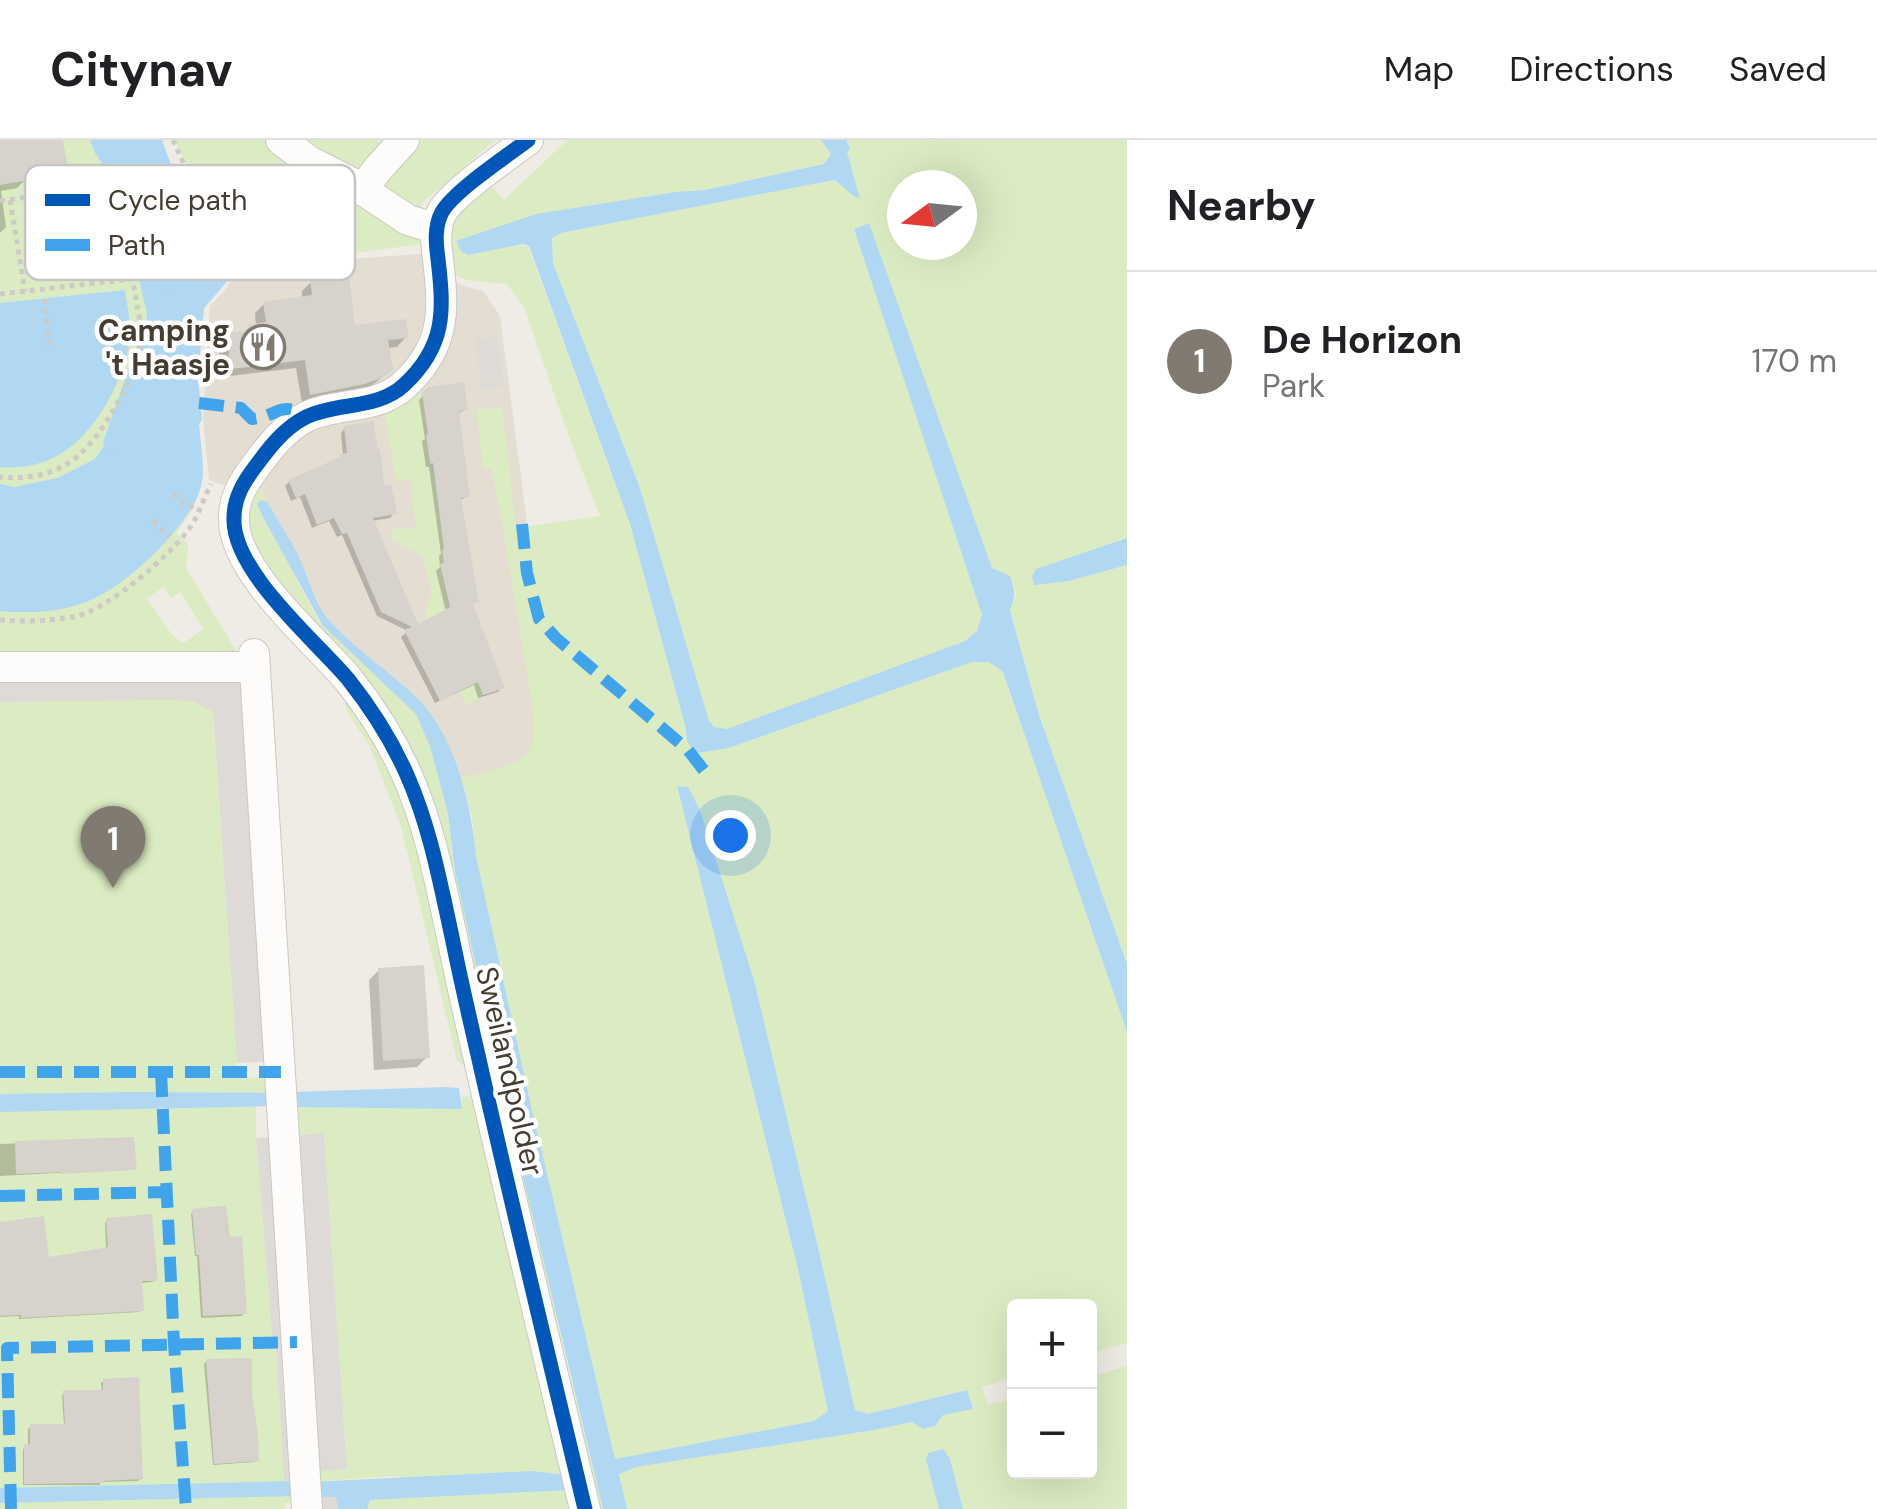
<!DOCTYPE html>
<meta charset="utf-8">
<style>
:root{--surface:#fff;--page:#f2f2f2;--text:#202124;--muted:#757577;--line:#e0e0e0;--accent:#807a71}
body{margin:0;font-family:"DM Sans",sans-serif;background:var(--page);color:var(--text)}
.controls{position:absolute;right:30px;bottom:30px;display:grid;overflow:hidden;border-radius:10px;box-shadow:0 10px 40px #0002}
.controls button{width:90px;height:90px;display:grid;place-items:center;padding:0;border:0;border-bottom:2px solid var(--line);background:var(--surface);color:var(--text);font:50px sans-serif}
.compass{position:absolute;left:887px;top:30px;width:90px;height:90px;border-radius:50%;background:var(--surface);box-shadow:0 10px 40px #0002;rotate:255deg}
.you{position:absolute;left:730px;top:695px;width:35px;height:35px;margin:-25px;border:8px solid #fff;border-radius:50%;background:#1a73e8;box-shadow:0 0 0 15px #1a73e833}
.badge{display:grid;place-items:center;width:65px;height:65px;border-radius:50%;background:var(--accent);color:#fff;font-size:32px;font-weight:700}
.pin{position:absolute;translate:-50% -82px;filter:drop-shadow(0 2px 5px #0008)}
.pin::after{content:'';position:absolute;top:52px;width:35px;height:30px;background:inherit;clip-path:polygon(0 0,100% 0,50% 100%)}
.list{margin:0;padding:0;list-style:none}
h2{display:flex;justify-content:space-between;align-items:center;height:130px;margin:0;padding:0 40px;font-size:42px}
h2 small{font-size:32px;font-weight:400;color:var(--muted)}
.list li{display:grid;grid-template-columns:65px 1fr auto;gap:30px;align-items:center;box-sizing:border-box;height:180px;padding:0 40px;border-top:2px solid var(--line)}
.list b{display:block;font-size:38px;white-space:nowrap}
.list p{margin:0;font-size:32px;white-space:nowrap;color:var(--muted)}
.list em{font-size:32px;font-style:normal;color:var(--muted)}
.map{position:relative;flex:none;width:1127px;height:1369px;overflow:hidden}
header{display:flex;align-items:center;gap:60px;box-sizing:border-box;height:140px;padding:0 50px;background:var(--surface);border-bottom:2px solid var(--line)}
header strong{font-size:48px}
nav{display:flex;gap:55px;margin-inline-start:auto;font-size:35px}
main{display:flex}
aside{flex:1;background:var(--surface)}
.map>svg:first-child{display:block}
.residential{fill:#e4ded2}
.green{fill:#dcecc2;fill-rule:evenodd}
.parking{fill:#dedbd6}
.water{fill:#b1d8f2}
.shadow{fill:#0003}
.lines{fill:none;stroke-linecap:round;stroke-linejoin:round}
.canal{stroke:#b1d8f2;stroke-width:25}
.building{fill:#d7d3cc}
.minor-casing{stroke:#cbc8c1;stroke-width:32}
.path{stroke:#cecac5;stroke-width:5;stroke-dasharray:5 5;stroke-linecap:butt}
.minor{stroke:#fdfcfb;stroke-width:30}
.quiet{stroke:#3fa4eb;stroke-width:12;stroke-dasharray:25 12;stroke-linecap:butt}
.cycleway-casing{stroke:#fff;stroke-width:21}
.cycleway{stroke:#0057b8;stroke-width:15}
.labels{text-anchor:middle;dominant-baseline:central;stroke-width:9;stroke-linejoin:round;paint-order:stroke}
.poi-label{font-size:30px;font-weight:bold;fill:#453d32;stroke:#fff;text-anchor:end}
.street-label{font-size:30px;fill:#453d32;stroke:#fff}
.key{fill:#fff;stroke:#c7c5c2;stroke-width:2.5}
.key-label{font-size:28px;fill:#453d32}
</style>
<header>
<strong>Citynav</strong>
<nav><a>Map</a><a>Directions</a><a>Saved</a></nav>
</header>
<main>
<div class="map">
<svg width="1127" height="1369" viewBox="0 0 1127 1369">
<rect width="100%" height="100%" fill="#efece5"/>
<path class="residential" d="M293,91l3,32 150,-11 3,26 14,8 20,5 17,25 27,207 -16,3 29,208 -15,27 -69,23 -90,-126 -46,-45 -85,-124 -26,-9 -6,-62 7,-112 13,-13 12,-18 1,-37z"/>
<path class="green" d="M0,0h162l12,33 56,105 -26,30 -6,69 4,43 -3,4c3,49 10,68 -23,109l12,11 -2,24 51,84 -28,8 28,403 4,15 26,-1 7,16 -29,1 3,12 8,1v31l16,197 4,13 8,133h13l-5,22h-7v6h-285zM163,447l8,11 9,-6 23,37 -19,14 -11,-7 -26,-37z
M174,0h321l-73,63 2,41 -127,16 -2,-29 -60,9 -18,-17z
M567,0h254l10,14 -7,10 -119,26 -30,2 -139,22 -80,28 12,13c19,-4 41,-12 60,-9l102,278 56,205 -1,10 44,9 243,-86h17l14,10 124,360v311l-37,11v-48h-76v71l-32,10 6,18 26,-7v74h76v-95l37,-11v143h-164l-13,-49h-24l13,49h-312l-8,-36 17,-6 238,-37 38,-8 23,4 8,-11 30,-7 -7,-18 -98,24 -13,-4 -33,-146 -68,-284 -54,-170 -23,-23 121,482 30,142 -14,10 -199,38 -83,-349 -56,-254 -4,-40 -11,-38c23,-6 65,-9 72,-36 2,-11 0,-23 0,-34l-33,-198 -9,-42 -8,1 -6,-60 25,-1 14,120 84,-12 -34,-87 -41,-120 -18,-25 -41,-4 -13,-6 -7,-48 43,-42 15,16z
M846,0h281v398l-91,31 33,12 58,-16v399l-88,-249 -29,-106 6,-14 -6,-18 -18,-9 -124,-344 -14,5 128,386 -5,16 -12,10 -238,88 -13,-2 -5,-5 -69,-234 -87,-225 -1,-25 9,-5 273,-53c11,6 14,15 25,19l-13,-47 4,-3zM902,45h60v60h-60z
M422,248l7,76 7,16 7,60 1,45 6,25 33,85 -17,10 -18,-36 -12,-54 -10,4 -1,-11 7,-15 -9,-37 -31,-16v-12l24,1 -5,-49 -15,2 -14,-84z
M255,337l12,25 -6,-2 2,17 53,99 7,10 93,88 14,32 18,68 7,57 108,475 40,163h-12l-158,-678 -165,-259 -22,-43z
M344,558l53,70 78,305 -18,-12 -56,-235 -31,-79 -24,-37z
M482,955l98,414h-213l3,-9 198,-10 -172,-14 -85,6 2,-10 34,-4 -23,-335 -30,2 -2,-28 170,1v-11z"/>
<path class="parking" d="M497,196l7,50 -22,3 -7,-50z
M263,514l29,406 -55,3 -24,-351 -19,-10 -20,-2 -174,2v-30z
M324,993l23,336 -34,3 -2,10 26,15 1,12h-37l-4,-28h-13l-8,-133 -4,-13 -16,-197z"/>
<path class="water" d="M90,0h72l12,33 56,105 -26,30 -6,69 4,43 -3,4c1,19 7,44 2,62 -9,38 -74,99 -110,114 -28,12 -61,14 -91,11v-127l14,3 43,-9 38,-19 34,-50 11,-24 13,-46 -26,-110 -17,-54 -15,-22z
M821,0h25l4,9 -3,3 13,47c-12,-4 -15,-13 -26,-19l-273,53 -9,5 1,25 87,225 69,233 5,6 13,2 238,-88 12,-10 5,-16 -128,-386 15,-6 123,345 18,8c5,16 6,18 0,34l29,105 88,249v68l-124,-360 -14,-10h-17l-243,86 -32,5c-8,-8 -12,-12 -11,-24l-56,-205 -101,-278 -6,-2 -55,11 -7,-4 -5,-10 80,-27 139,-22 30,-2 119,-26 7,-10z
M125,150c2,15 6,32 5,47 -2,24 -12,45 -23,66 -25,42 -56,68 -107,64v-164z
M261,360l6,2c10,17 22,35 31,53 10,19 15,46 29,63 27,31 63,53 92,82 37,39 52,104 57,156l56,254 83,349 199,-38 14,-10 -30,-142 -121,-483 11,1 12,23 54,170 68,284 33,146 13,4 99,-24 6,19 -30,6 -8,11 -12,3 -11,-7 -38,8 -238,37 -17,7 8,35h-24l-90,-375 -58,-263 -7,-57 -18,-68 -14,-32 -93,-88 -60,-109 -6,-13z
M1127,398v27l-58,16 -35,4 -2,-9 4,-7z
M445,947l14,1 3,21 -170,-2 -1,-15z
M134,952l140,1v13l-274,6v-18z
M943,1309l7,10 13,50h-24l-13,-49 2,-7z
M532,1331l35,4 2,15 -199,10 -3,9h-29l-2,-12h-24l-1,-15z
M297,1341l1,15 -298,7v-15z"/>
<path class="shadow" d="M0,0h17l9,39 -9,9 -16,3 5,36 -6,6z
M35,0h25l6,33 -10,9 -22,4 -3,-41z
M311,142l42,46 53,9 -9,10 -10,1 -6,30 -10,8 -18,6 -51,11 -6,-35 -74,9 -4,-32 9,-10 17,-2 5,-6 7,-1 -1,-13 9,-9 38,-5v-8z
M429,249l37,20 -9,5 10,82 -8,5 17,101 -5,4 31,81 -4,5 -20,6 -4,-13 -39,18 -34,-66 7,-6 -31,-15 -35,-81 -5,2 -8,-16 -17,7 -12,-31 -9,4 -6,-15 4,-4 54,-26 -2,-23 4,-5 49,85 -4,5 -18,3 44,106 30,-15 -10,-41 4,-4 -1,-11 2,-2 -12,-87h-3l-4,-26 3,-2 -6,-39z
M379,830l48,87 -10,10 -43,3 -5,-90z
M132,999v30l-132,7v-32z
M193,1071l51,102 -2,3 -41,2 -4,-62h-2l-4,-42z
M108,1080l47,60 -2,2 -13,1 1,27 -2,2 -120,7v-3l-19,1v-92l47,35 59,-10 -1,-27z
M207,1221l50,99 -3,2 -41,3 -9,-101z
M104,1241l37,97 -3,3 -36,1 -3,3h-76v-36l5,-2v-18l3,-2 33,-1 -2,-31 2,-2h38l-1,-10z"/>
<g class="lines">
<path class="canal" d="M116,303l48,-137"/>
</g>
<path class="building" d="M0,0h63l6,33 -69,12z
M349,135l6,50 51,-6 3,19 -21,2 5,29 -1,2 -8,6 -19,7 -55,11 -5,-35 -74,9 -5,-36 23,-3 -1,-5 18,-3 -3,-20 49,-7 -2,-16z
M464,242l4,28 -9,1 11,86 -9,1 18,104 -6,2 32,84 -22,7 -5,-13 -38,19 -36,-71 8,-3 -31,-15 -34,-79 -5,1 -8,-16 -17,7 -12,-31 -9,4 -8,-18 52,-23v-3l7,-1 -3,-27 29,-5 5,28h2l4,37 7,-2 6,30 -24,4 45,106 32,-17 -10,-43 4,-1 -2,-14h2l-11,-86 -3,1 -4,-30h2l-6,-41 6,-6z
M424,825l6,93 -47,3 -5,-93z
M134,997l3,33 -75,4v-2l-46,2 -1,-33z
M226,1065l4,32 12,-1 5,78 -44,2 -4,-61h-3l-4,-46z
M152,1074l6,67h-16l2,30 -123,7v-3l-21,1v-94l44,-6 5,41 59,-10 -2,-29z
M248,1218l4,1v33l6,43 1,26 -45,3 -8,-105z
M139,1237l4,102 -39,2v2l-80,1v-40h6v-20h35l-2,-34h40v-11z"/>
<g class="lines">
<defs>
<path id="minor" d="M281,0l28,21 43,22 56,37 29,9
M528,0c-21,16 -74,51 -86,72 -8,15 -6,32 -4,47 6,52 8,87 -34,126 -27,25 -67,17 -98,32 -22,11 -37,31 -51,50 -12,16 -21,31 -21,51 -2,53 81,122 114,161 23,29 44,62 59,96 23,52 33,107 45,162 8,40 17,79 26,118 34,152 71,303 107,454
M362,50l15,-20 27,-30
M254,514l53,855
M0,527h255"/>
</defs>
<use href="#minor" class="minor-casing"/>
<path class="path" d="M173,0l18,40 40,58 52,-20 24,-28
M10,60l15,91
M0,61l106,-15c11,39 25,78 31,119 1,9 5,20 5,30 -1,22 -12,46 -23,65 -29,52 -54,82 -119,77
M0,154l131,-15
M44,159l6,50
M173,354l20,14
M153,381l17,16
M0,480c25,2 52,1 77,-4 31,-7 96,-62 114,-90 8,-12 13,-28 20,-42"/>
<use href="#minor" class="minor"/>
<path class="quiet" d="M199,263l42,5 11,11c27,-3 28,-19 56,-3
M522,384l5,49 12,46 17,19 132,112 21,27
M0,932h281
M161,932l13,272 12,165
M0,1056l167,-4
M11,1369l-4,-161 290,-6"/>
<defs>
<path id="cycleway" d="M528,0c-21,16 -74,51 -86,72 -8,15 -6,32 -4,47 6,52 8,87 -34,126 -27,25 -67,17 -98,32 -22,11 -37,31 -51,50 -12,16 -21,31 -21,51 -2,53 81,122 114,161 23,29 44,62 59,96 23,52 33,107 45,162 8,40 17,79 26,118 34,152 71,303 107,454"/>
</defs>
<use href="#cycleway" class="cycleway-casing"/>
<use href="#cycleway" class="cycleway"/>
</g>
<defs>
<symbol id="restaurant-ring" viewBox="-11 -11 22 22"><circle r="9.5" fill="#fff" stroke="#807a71" stroke-width="1.5"/><path d="M-5-6h1v4h1v-4h1v4h1v-4h1v5L-1.5 .5V6h-2V.5L-5-1ZM5-6V6H3V1.5H1.5Q1.5-4 5-6Z" fill="#807a71"/></symbol>
</defs>
<g fill-rule="evenodd">
<use href="#restaurant-ring" x="238" y="182" width="50" height="50"/>
</g>
<g class="labels">
<g class="poi-label">
<text x="230" y="190">Camping<tspan x="230" dy="34">'t Haasje</tspan></text>
</g>
<g class="street-label">
<text transform="translate(510 931) rotate(77)">Sweilandpolder</text>
</g>
</g>
<rect x="25" y="25" width="330" height="115" rx="15" class="key"/>
<rect x="45" y="54" width="45" height="12" fill="#0057b8"/>
<rect x="45" y="99" width="45" height="12" fill="#3fa4eb"/>
<g class="key-label">
<text x="108" y="70">Cycle path</text>
<text x="108" y="115">Path</text>
</g>
</svg>
<div class="controls">
<button>+</button>
<button>−</button>
</div>
<svg class="compass" viewBox="-18 -18 36 36"><path d="M0-13l5 13h-10z" fill="#e53935"/><path d="M0 13l5-13h-10z" fill="#757577"/></svg>
<div class="you"></div>
<div class="pin badge" style="left:113px;top:748px">1</div>
</div>
<aside>
<h2>Nearby<small></small></h2>
<ul class="list">
<li><span class="badge">1</span><div><b>De Horizon</b><p>Park</p></div><em>170 m</em></li>
</ul>
</aside>
</main>
